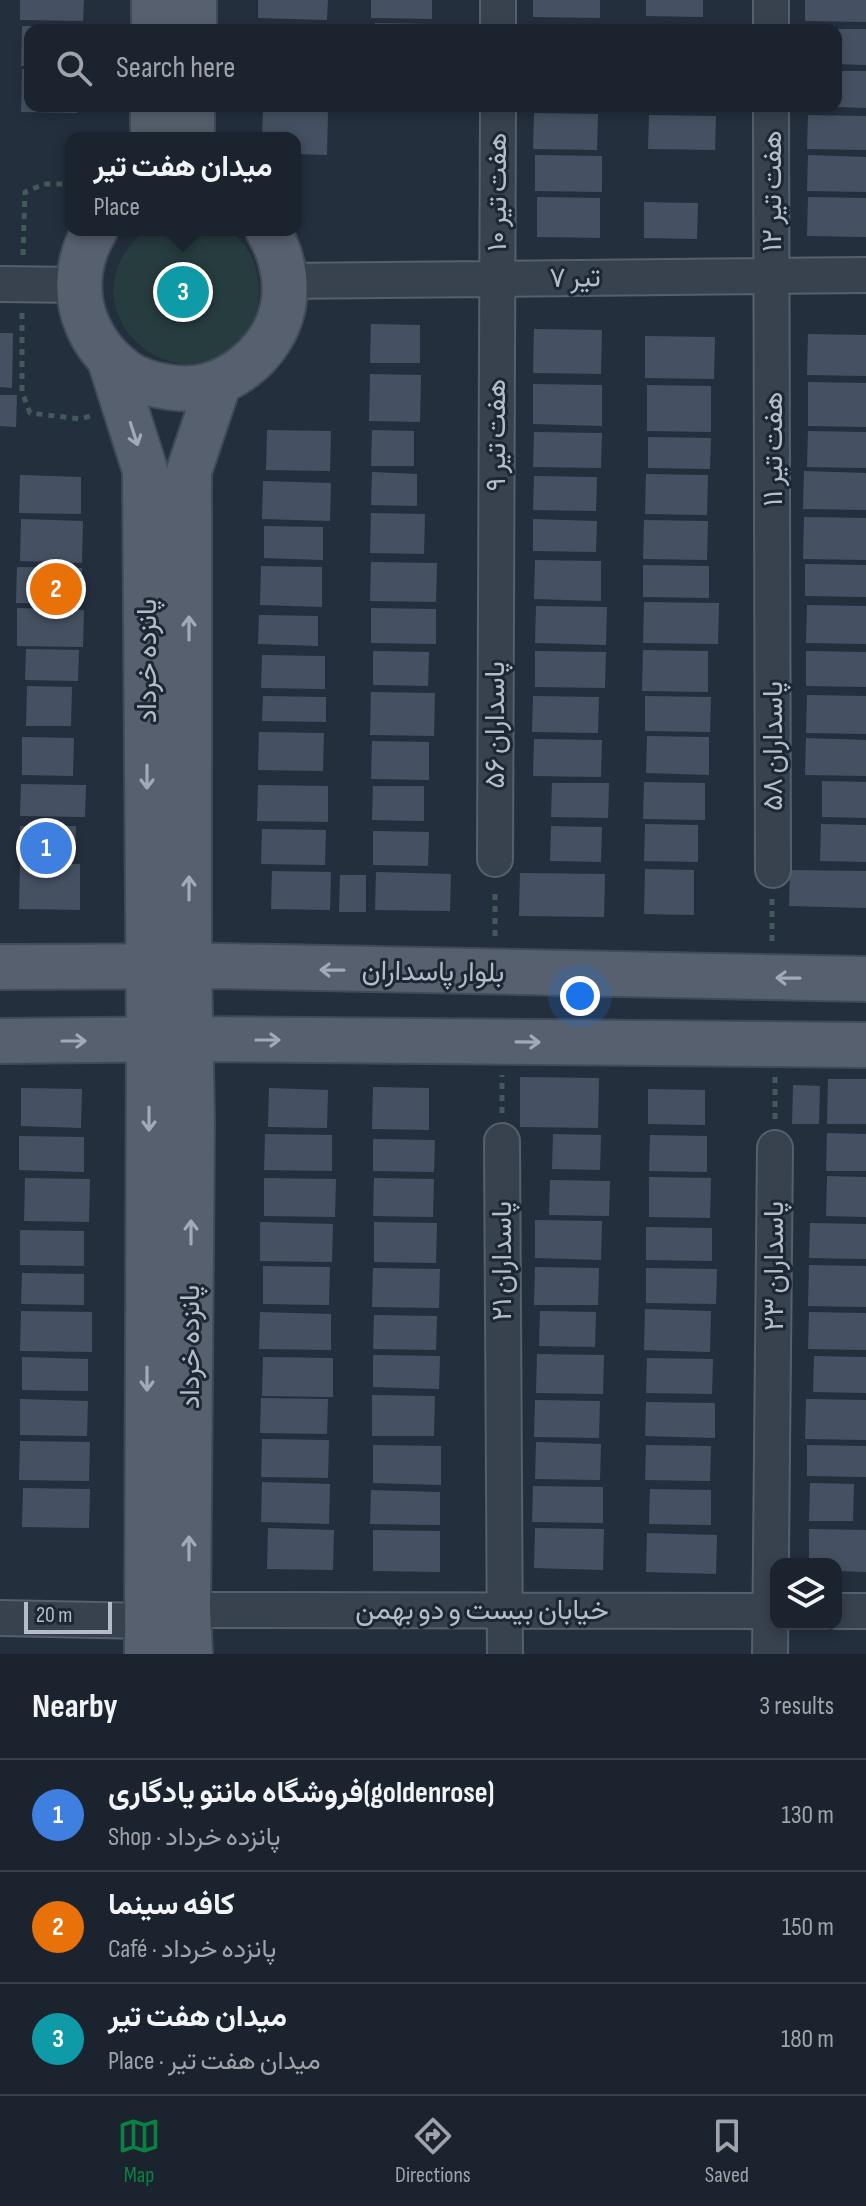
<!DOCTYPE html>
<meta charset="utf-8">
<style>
:root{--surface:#1b232e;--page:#242b36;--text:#f1f3f6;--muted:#a0a4aa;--line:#39404a;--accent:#0b8043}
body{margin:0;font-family:"Sofia Sans Condensed",Vazirmatn,sans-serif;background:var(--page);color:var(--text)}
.controls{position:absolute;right:24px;bottom:24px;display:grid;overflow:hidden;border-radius:16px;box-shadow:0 4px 12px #0003}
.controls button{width:72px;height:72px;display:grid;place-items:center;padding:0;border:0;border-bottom:2px solid var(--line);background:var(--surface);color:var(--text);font:40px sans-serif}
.scale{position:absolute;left:24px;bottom:20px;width:88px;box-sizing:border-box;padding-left:8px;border:4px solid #b4bcc9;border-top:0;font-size:22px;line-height:28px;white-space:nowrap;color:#b4bcc9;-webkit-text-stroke:6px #1d2633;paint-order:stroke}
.you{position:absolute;left:580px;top:996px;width:28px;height:28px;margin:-20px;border:6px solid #fff;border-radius:50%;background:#1a73e8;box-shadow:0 0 0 12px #1a73e833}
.badge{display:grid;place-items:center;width:52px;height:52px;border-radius:50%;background:var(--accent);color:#fff;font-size:26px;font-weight:700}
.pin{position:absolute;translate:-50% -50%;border:4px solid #fff;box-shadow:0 2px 8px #0006}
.popup{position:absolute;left:65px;top:132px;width:236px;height:104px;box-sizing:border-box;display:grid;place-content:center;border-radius:16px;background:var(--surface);filter:drop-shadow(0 2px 6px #0005);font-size:26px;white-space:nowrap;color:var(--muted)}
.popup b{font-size:30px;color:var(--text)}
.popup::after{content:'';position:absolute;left:50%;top:100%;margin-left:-16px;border:16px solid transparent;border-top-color:var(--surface)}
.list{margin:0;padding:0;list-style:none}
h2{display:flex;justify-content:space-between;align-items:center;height:104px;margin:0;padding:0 32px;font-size:34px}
h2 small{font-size:26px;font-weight:400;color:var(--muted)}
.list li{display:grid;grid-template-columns:52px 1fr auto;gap:24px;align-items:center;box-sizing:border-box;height:112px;padding:0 32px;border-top:2px solid var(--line)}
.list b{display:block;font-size:30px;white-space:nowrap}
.list p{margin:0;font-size:26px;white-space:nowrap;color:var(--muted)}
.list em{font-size:26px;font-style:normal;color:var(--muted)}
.icon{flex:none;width:44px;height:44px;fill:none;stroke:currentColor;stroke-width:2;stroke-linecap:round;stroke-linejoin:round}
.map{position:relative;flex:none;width:866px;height:1654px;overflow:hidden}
.search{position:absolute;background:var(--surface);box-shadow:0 4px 12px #0003;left:24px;right:24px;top:24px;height:88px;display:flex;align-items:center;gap:20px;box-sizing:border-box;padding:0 28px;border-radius:16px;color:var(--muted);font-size:30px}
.sheet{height:440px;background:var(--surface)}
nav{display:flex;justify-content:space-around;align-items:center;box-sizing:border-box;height:112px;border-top:2px solid var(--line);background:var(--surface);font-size:22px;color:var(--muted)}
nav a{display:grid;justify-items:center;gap:4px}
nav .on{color:var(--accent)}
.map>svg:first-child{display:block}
.green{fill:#263c3f}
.building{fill:#455162}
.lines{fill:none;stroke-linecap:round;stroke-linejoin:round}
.minor-casing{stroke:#565f6c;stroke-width:38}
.major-casing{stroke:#414a57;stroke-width:48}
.path{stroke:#44595c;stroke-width:5;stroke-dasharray:6 6;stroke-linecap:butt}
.minor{stroke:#38414e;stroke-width:34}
.major{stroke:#56606e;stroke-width:44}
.oneway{stroke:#a1aab7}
.labels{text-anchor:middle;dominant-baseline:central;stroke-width:6;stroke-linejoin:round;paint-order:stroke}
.street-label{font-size:28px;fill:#b4bcc9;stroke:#1d2633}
</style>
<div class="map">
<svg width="866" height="1654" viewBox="0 0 866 1654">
<rect width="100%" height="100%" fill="#242f3e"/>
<path class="green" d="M145,230h83c24,16 32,40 31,68 0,14 -8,28 -16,39 -63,78 -188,-29 -98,-107z"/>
<path class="building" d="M20,0h64l-1,21 -63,-1z
M258,0h70l-1,20 -69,-2z
M371,0h61v19l-61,-1z
M533,0h67v18l-67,-1z
M646,0h57v17l-57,-1z
M805,0h61v22l-61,-1z
M375,23l61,1v6h-61z
M536,24l71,1 -1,5h-70z
M260,25l69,2v3h-69z
M22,26l61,1v3h-53v36h-9z
M646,26l62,1v3h-62z
M836,29h30v36l-30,-1z
M22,69h8v37h47v7l-56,-1z
M836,71h30v37l-30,-1z
M263,111l65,1 -1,43 -32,-1v-16h-33z
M534,113l64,1 -1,36 -64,-1z
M649,115l67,1 -1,34 -67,-1z
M808,115l58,1v34l-59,-1z
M535,155l67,1v36l-67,-1z
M808,155l58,2v35l-59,-1z
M537,197l63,1v40l-63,-1z
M808,197l58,1v39l-59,-1z
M644,202l54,1 -1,36 -53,-1z
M371,324l49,1v38h-50z
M534,329l68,1 -1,44 -68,-1z
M0,333h13l-1,55 -12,-1z
M808,334l58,1v41l-59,-1z
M645,336l70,1 -1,42 -69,-1z
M370,374l51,1 -1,47 -51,-1z
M808,382l58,1v44l-58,-1z
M533,384l69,1v41l-69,-2z
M647,385l64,1v46l-64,-1z
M0,395h17l-1,32 -16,-1z
M267,430l64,1 -1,40 -64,-1z
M372,430l42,1v35h-43z
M808,431l58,1v36l-59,-1z
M534,432l68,1 -1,35 -68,-1z
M648,437l63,1 -1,31 -62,-1z
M804,471l62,2v37l-63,-1z
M372,472l45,2v32l-46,-1z
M646,474l62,1 -1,40 -62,-1z
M20,475l61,2v37l-62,-1z
M534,476l63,1 -1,34 -63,-1z
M263,481l68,2 -1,38 -68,-2z
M371,513l54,1 -1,40 -54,-1z
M804,517l62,1v42l-63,-1z
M21,519l62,2 -1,42 -62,-2z
M533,519l64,2 -1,31 -63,-1z
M644,520l64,1 -1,39 -64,-1z
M264,526l59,1v33l-59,-2z
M535,560l66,1v40l-67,-2z
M371,562l66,1 -1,39 -66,-1z
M805,564l61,1v32l-61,-1z
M643,565l66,1v32l-66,-1z
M261,566l61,1v40l-62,-2z
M17,567l65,1 -1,36 -65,-1z
M644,602l75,1 -1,41 -75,-1z
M807,605l59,1v38l-60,-1z
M536,606l71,1 -1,38 -71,-2z
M17,608l67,2 -1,37 -66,-1z
M371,608l65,1v35l-65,-1z
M259,615l59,1v30l-60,-2z
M26,649l53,1 -1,31 -53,-1z
M643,650l65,1v41l-66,-1z
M373,651l56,1 -1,34 -55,-1z
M535,651l71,1 -1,36 -70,-1z
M806,651l60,1v35l-60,-1z
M262,655l63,1v33l-64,-1z
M27,686l45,1 -1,39h-45z
M371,692l64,1 -1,43 -64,-1z
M807,695l59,1v38l-60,-1z
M263,696l63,1v25l-64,-1z
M533,696l66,1 -1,36 -66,-1z
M645,696l66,1 -1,35 -65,-1z
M259,732l65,1 -1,38 -65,-1z
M647,736l62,1v38l-63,-2z
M22,737l52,1 -1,38 -51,-1z
M806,738l60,2v36l-61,-1z
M534,739l68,1 -1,37 -68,-1z
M372,741l57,1v38l-58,-1z
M822,781l44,1v36l-44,-1z
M644,782l61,1v37l-62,-1z
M552,783h57l-1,35 -57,-1z
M21,784l65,1 -1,32 -65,-1z
M258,785l70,1v36l-71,-1z
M373,786h51v35l-52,-1z
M645,824l53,1v37l-54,-1z
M821,824l45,1v37l-46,-1z
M20,826h56l-1,27 -56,-1z
M551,826l51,1 -1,35 -51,-1z
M262,829l64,1 -1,35 -64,-1z
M373,831l56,1 -1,34 -55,-1z
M20,863l60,1v46l-61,-1z
M645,869l49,1v45l-50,-1z
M790,870l76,1v37l-77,-2z
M272,871l59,1 -1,38 -59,-1z
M376,872l75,2 -1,37 -75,-1z
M520,873l85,1 -1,43 -85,-1z
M340,875h26v37h-27z
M520,1077l79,1 -1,50 -78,-1z
M828,1079h38v45h-39z
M793,1085l27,1 -1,38h-27z
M373,1087l56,1v42l-57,-1z
M21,1088l61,1 -1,39 -60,-2z
M269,1088l59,2 -1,38 -59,-1z
M648,1089l57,1v35l-57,-1z
M827,1133l39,1v37h-40z
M265,1134l67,1v36l-68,-1z
M553,1134l48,1 -1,35 -48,-1z
M650,1135l57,1v36l-58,-1z
M19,1136l65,1v35l-65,-2z
M373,1139l62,1 -1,32 -61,-1z
M827,1176l39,1v40l-40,-1z
M649,1177l62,1 -1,40 -61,-1z
M25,1178l65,1 -1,43 -65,-1z
M264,1178l72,1 -1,38 -71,-1z
M374,1178l60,1 -1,38 -60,-1z
M550,1180l60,1 -1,35 -60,-1z
M535,1220l67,1 -1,39 -66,-2z
M260,1222l73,2 -1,38 -72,-1z
M374,1222l63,1 -1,40 -62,-1z
M810,1223l56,1v35l-57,-1z
M646,1227l66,1v33l-66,-1z
M20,1230l64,1v35l-64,-1z
M809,1265l57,1v41l-58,-1z
M263,1266l67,1 -1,38 -66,-1z
M535,1267l64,1 -1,37h-64z
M373,1268l67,1 -1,39 -67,-1z
M646,1268l71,1 -1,35 -70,-1z
M22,1273l62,1v31l-63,-1z
M645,1309l66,2 -1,41 -66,-2z
M21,1311l71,1v40l-72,-1z
M540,1311l56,1 -1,35 -56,-1z
M260,1312l71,2v36l-72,-1z
M809,1312l57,1v37l-58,-1z
M374,1315l63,1 -1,34 -63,-1z
M537,1354l67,1 -1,39 -67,-1z
M373,1355l67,1 -1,33 -66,-2z
M814,1356l52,1v36l-53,-1z
M22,1357l66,2v32l-66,-1z
M263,1357l70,1v39l-71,-1z
M647,1358l66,1 -1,35 -66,-1z
M372,1395l63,1 -1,40h-62z
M261,1398l67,1 -1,35 -67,-1z
M20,1399l68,2 -1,35 -67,-1z
M806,1399l60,1v40l-61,-1z
M535,1400l65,1 -1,37 -65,-1z
M646,1402l69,1v35l-70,-2z
M262,1439l67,1 -1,38 -67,-1z
M20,1441l70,1 -1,39 -70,-1z
M536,1442l65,2 -1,36 -65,-1z
M373,1445l68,1v39l-68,-2z
M646,1445l65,1 -1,35 -65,-1z
M807,1445l59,1v31l-59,-1z
M262,1482l68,2 -1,40 -68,-2z
M810,1483l44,1 -1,37h-44z
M533,1486l70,1v36l-71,-1z
M23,1488l67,1 -1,39 -67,-1z
M650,1489l61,1v35l-62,-1z
M371,1490l69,2v33l-70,-1z
M268,1528l66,2 -1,40 -66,-1z
M535,1528l69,1 -1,41 -69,-2z
M809,1529l57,1v42l-30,-1v-7h-27z
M373,1530l67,1v41l-67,-1z
M647,1533l70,2 -1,39 -70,-2z"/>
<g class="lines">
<defs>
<path id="minor" d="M771,0v30
M498,30v-30
M771,106l2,764
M284,281l582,-6
M0,284l78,1
M495,859l3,-753
M502,1141l3,513
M188,1610l588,1
M836,1611h30
M0,1618l146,3
M770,1654l5,-506"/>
<path id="major" d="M154,30v-30
M194,30v-30
M192,106v32
M153,138v-32
M95,230c-17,28 -21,63 -8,94 8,20 20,34 37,47 15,11 33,15 52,17 48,5 97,-33 107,-81 5,-27 -2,-54 -15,-77
M110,360l35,110 4,571 -2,613
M0,967l223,-1 643,13
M0,1041l190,-2 676,6
M190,1654l-2,-44 4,-489 -3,-155v-495l30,-89"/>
</defs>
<use href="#minor" class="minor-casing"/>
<use href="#major" class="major-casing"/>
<path class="path" d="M23,255l2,-63 19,-8h27
M22,313v79l8,21 51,6 12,-4
M495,936v-46
M772,941v-42
M502,1113v-38
M775,1119v-42"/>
<use href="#minor" class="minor"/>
<use href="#major" class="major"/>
</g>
<defs><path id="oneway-shaft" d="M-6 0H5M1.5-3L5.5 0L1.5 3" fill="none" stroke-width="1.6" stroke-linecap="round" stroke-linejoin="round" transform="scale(2)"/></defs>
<g class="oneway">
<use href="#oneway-shaft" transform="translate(134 434) rotate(72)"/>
<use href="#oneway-shaft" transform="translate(189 628) rotate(-90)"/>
<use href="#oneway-shaft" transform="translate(147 777) rotate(90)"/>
<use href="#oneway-shaft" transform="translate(189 888) rotate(-90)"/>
<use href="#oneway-shaft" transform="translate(332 970) rotate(-179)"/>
<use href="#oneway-shaft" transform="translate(788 978) rotate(-179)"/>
<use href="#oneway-shaft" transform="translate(268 1040)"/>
<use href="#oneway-shaft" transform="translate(74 1041)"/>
<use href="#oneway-shaft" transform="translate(528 1042) rotate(1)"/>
<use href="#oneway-shaft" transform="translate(149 1119) rotate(90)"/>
<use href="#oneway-shaft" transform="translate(191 1232) rotate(-90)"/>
<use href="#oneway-shaft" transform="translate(147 1379) rotate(90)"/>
<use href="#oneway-shaft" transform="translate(189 1548) rotate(-90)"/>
</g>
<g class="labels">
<g class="street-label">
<text transform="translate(772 191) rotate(-90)">هفت تیر ۱۲</text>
<text transform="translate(497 192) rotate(-90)">هفت تیر ۱۰</text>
<text transform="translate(575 278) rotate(-1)">۷ تیر</text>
<text transform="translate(496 435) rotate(-90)">هفت تیر ۹</text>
<text transform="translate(773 449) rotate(-90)">هفت تیر ۱۱</text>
<text transform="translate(147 661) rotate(-90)">پانزده خرداد</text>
<text transform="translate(495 725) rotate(-90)">پاسداران ۵۶</text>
<text transform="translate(773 746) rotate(-90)">پاسداران ۵۸</text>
<text transform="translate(433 972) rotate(1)">بلوار پاسداران</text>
<text transform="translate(502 1261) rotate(-90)">پاسداران ۲۱</text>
<text transform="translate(774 1266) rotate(-90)">پاسداران ۲۳</text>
<text transform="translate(190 1347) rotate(-90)">پانزده خرداد</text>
<text x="482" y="1610">خیابان بیست و دو بهمن</text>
</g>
</g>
</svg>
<div class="controls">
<button><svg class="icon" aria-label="layers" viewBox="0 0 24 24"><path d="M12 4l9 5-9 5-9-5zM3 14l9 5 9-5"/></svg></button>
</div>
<div class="scale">20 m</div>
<div class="you"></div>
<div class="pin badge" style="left:46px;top:848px;background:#3f7fe0">1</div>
<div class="pin badge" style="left:56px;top:589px;background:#e8710a">2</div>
<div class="pin badge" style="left:183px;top:292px;background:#0f9aa8">3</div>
<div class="popup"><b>میدان هفت تیر</b>Place</div>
<div class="search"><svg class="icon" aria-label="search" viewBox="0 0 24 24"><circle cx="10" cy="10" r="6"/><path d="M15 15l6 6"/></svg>Search here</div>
</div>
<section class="sheet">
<h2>Nearby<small>3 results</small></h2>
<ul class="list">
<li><span class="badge" style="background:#3f7fe0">1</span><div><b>فروشگاه مانتو یادگاری(goldenrose)</b><p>Shop · پانزده خرداد</p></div><em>130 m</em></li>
<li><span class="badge" style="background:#e8710a">2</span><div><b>کافه سینما</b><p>Café · پانزده خرداد</p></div><em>150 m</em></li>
<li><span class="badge" style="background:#0f9aa8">3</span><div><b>میدان هفت تیر</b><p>Place · میدان هفت تیر</p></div><em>180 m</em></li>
</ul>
</section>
<nav>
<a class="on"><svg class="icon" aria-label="map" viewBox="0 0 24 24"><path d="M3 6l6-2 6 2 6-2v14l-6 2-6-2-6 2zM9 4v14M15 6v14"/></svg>Map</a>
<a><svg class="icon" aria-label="directions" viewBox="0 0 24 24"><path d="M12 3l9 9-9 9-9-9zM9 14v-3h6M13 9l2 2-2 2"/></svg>Directions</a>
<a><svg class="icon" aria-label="saved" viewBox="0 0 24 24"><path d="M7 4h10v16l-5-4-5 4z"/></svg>Saved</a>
</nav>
